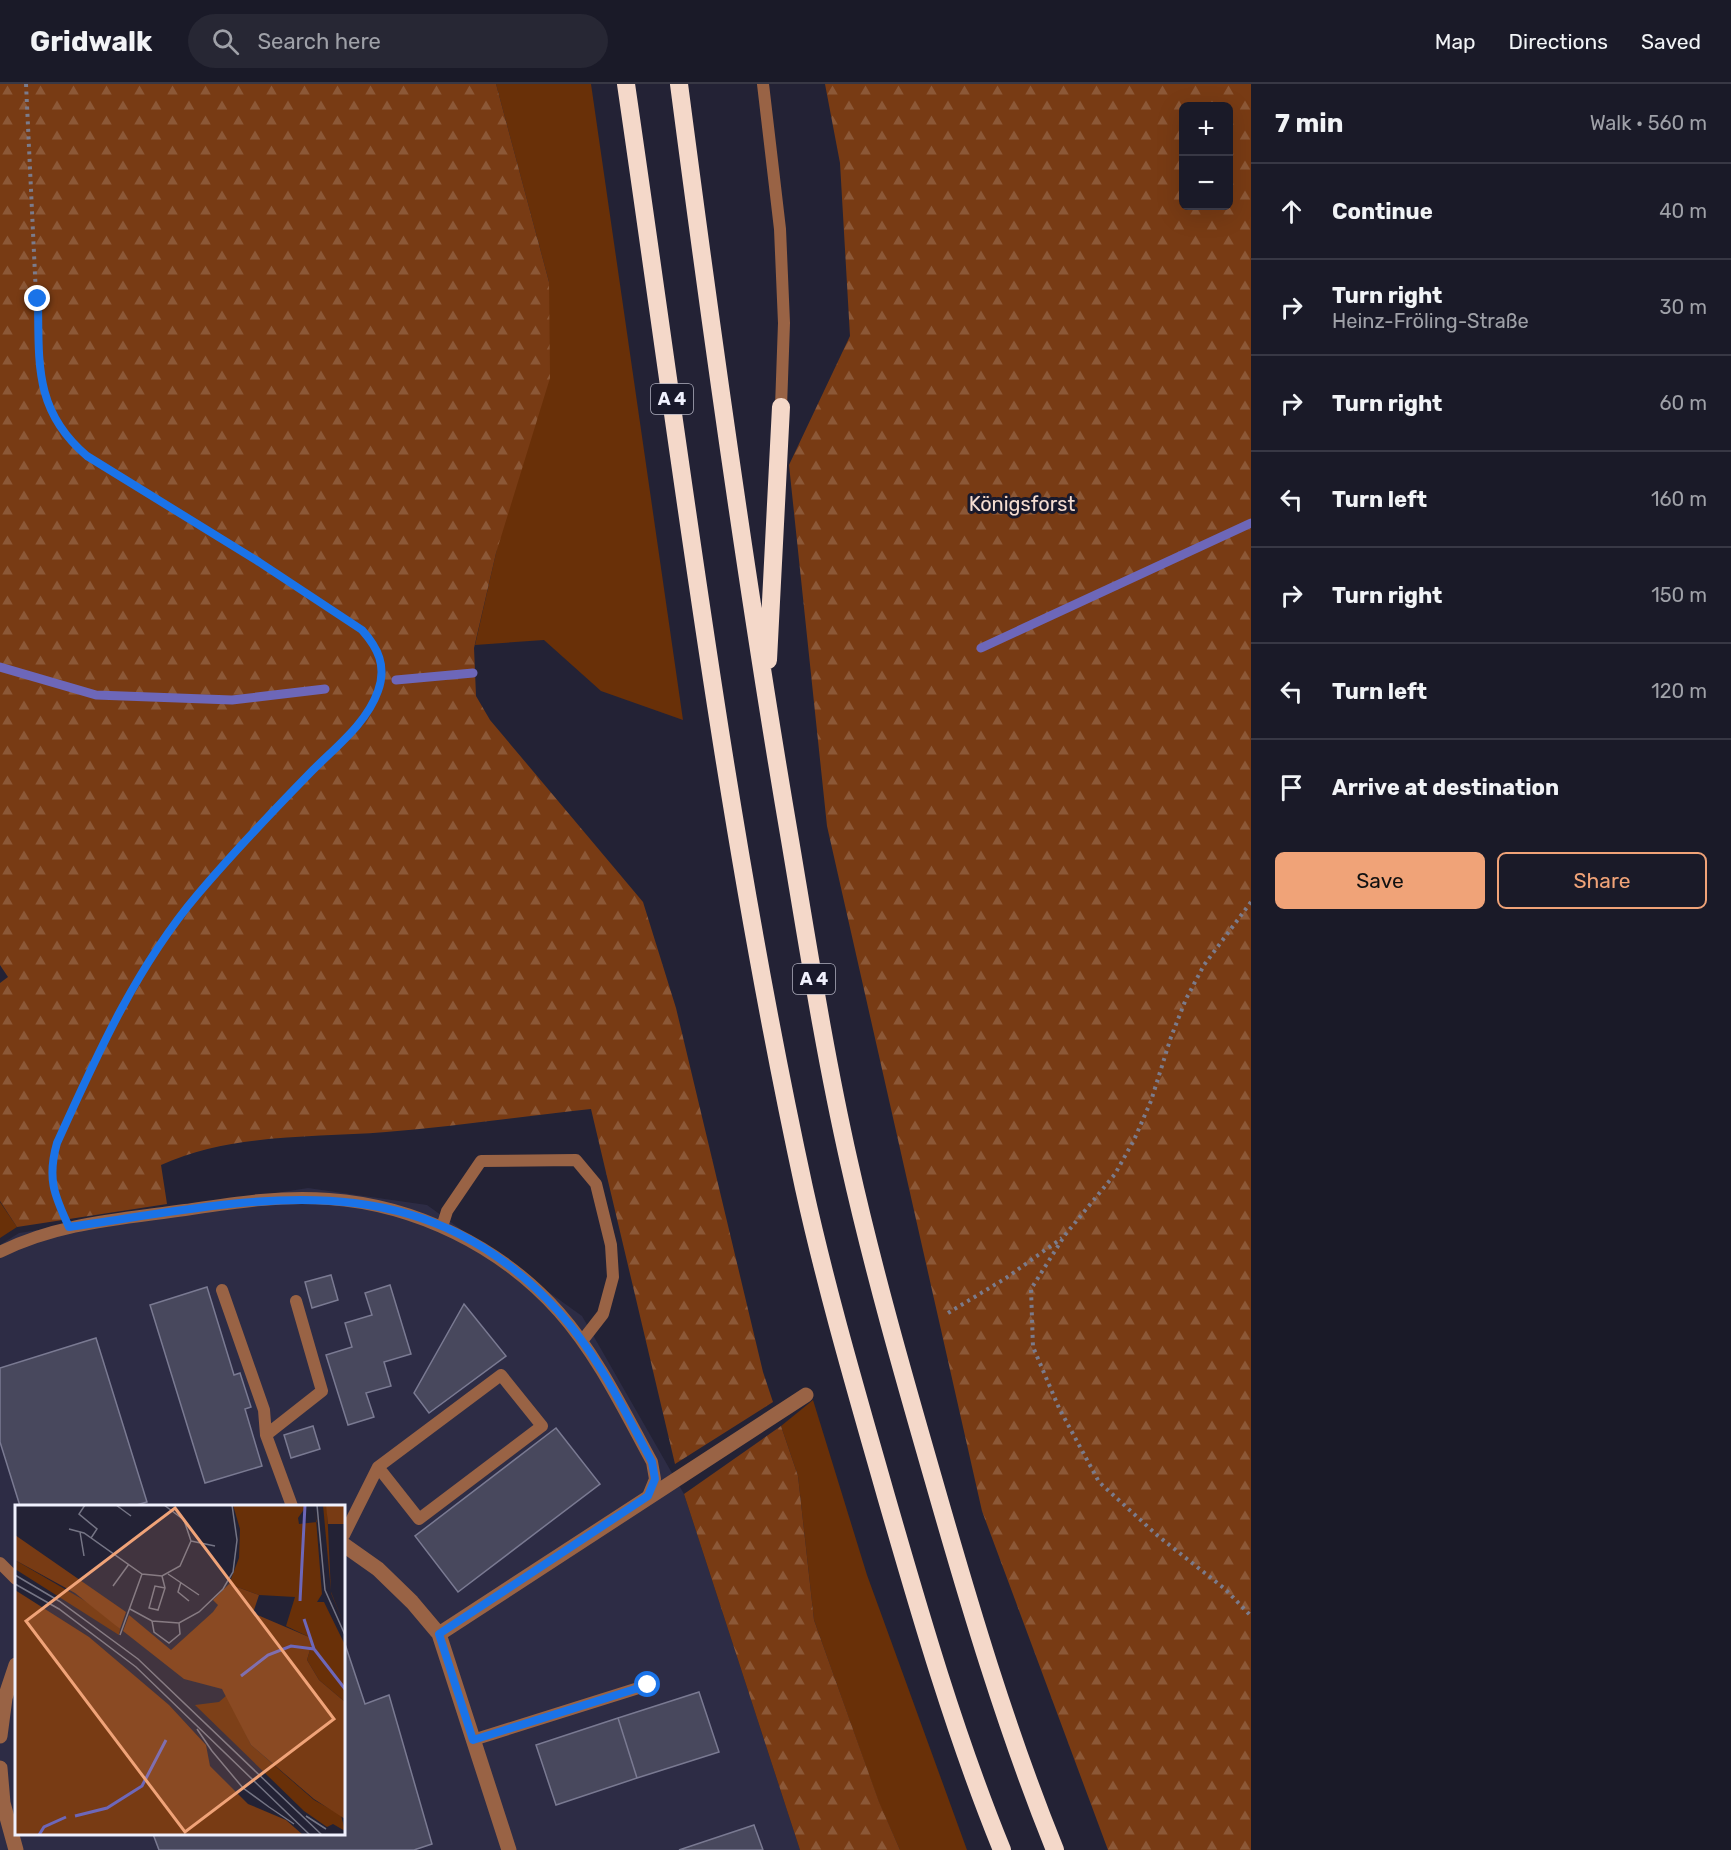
<!DOCTYPE html>
<meta charset="utf-8">
<style>
:root{--surface:#1a1a28;--page:#272734;--text:#f1f3f6;--muted:#9fa1a8;--line:#383845;--accent:#f0a378}
body{margin:0;font-family:Rubik,sans-serif;background:var(--page);color:var(--text)}
.controls{position:absolute;right:18px;top:18px;display:grid;overflow:hidden;border-radius:9px;box-shadow:0 6px 24px #0002}
.controls button{width:54px;height:54px;display:grid;place-items:center;padding:0;border:0;border-bottom:2px solid var(--line);background:var(--surface);color:var(--text);font:30px sans-serif}
.stop{position:absolute;width:18px;height:18px;margin:-14px;border:4px solid #1a73e8;border-radius:50%;background:#fff}
.stop.end{background:#1a73e8;border-color:#fff;box-shadow:0 2px 6px #0008}
.list{margin:0;padding:0;list-style:none}
h2{display:flex;justify-content:space-between;align-items:center;height:78px;margin:0;padding:0 24px;font-size:26px}
h2 small{font-size:20px;font-weight:400;color:var(--muted)}
.list li{display:grid;grid-template-columns:39px 1fr auto;gap:18px;align-items:center;box-sizing:border-box;height:96px;padding:0 24px;border-top:2px solid var(--line)}
.list b{display:block;font-size:22px;white-space:nowrap}
.list p{margin:0;font-size:20px;white-space:nowrap;color:var(--muted)}
.list em{font-size:20px;font-style:normal;color:var(--muted)}
.actions{display:flex;gap:12px;padding:18px 24px}
.actions a{flex:1;padding:14px 0;border:2px solid var(--accent);border-radius:9px;text-align:center;font-size:21px;color:var(--accent)}
.actions .main{background:var(--accent);color:#111}
.icon{flex:none;width:33px;height:33px;fill:none;stroke:currentColor;stroke-width:2;stroke-linecap:round;stroke-linejoin:round}
.map{position:relative;flex:none;width:1251px;height:1766px;overflow:hidden}
header{display:flex;align-items:center;gap:36px;box-sizing:border-box;height:84px;padding:0 30px;background:var(--surface);border-bottom:2px solid var(--line)}
header strong{font-size:28px}
nav{display:flex;gap:33px;margin-inline-start:auto;font-size:21px}
.search{width:420px;height:54px;background:var(--page);display:flex;align-items:center;gap:15px;box-sizing:border-box;padding:0 21px;border-radius:33px;color:var(--muted);font-size:22px}
main{display:flex}
aside{flex:1;background:var(--surface)}
.map>svg:first-child{display:block}
.built{fill:#2d2c45;fill-rule:evenodd}
.grass{fill:#693008}
.forest{fill:url(#forest-firs);fill-rule:evenodd}
.lines{fill:none;stroke-linecap:round;stroke-linejoin:round}
.stream{stroke:#6d67b9;stroke-width:9}
.building{fill:#48485d;stroke:#7a7a92;stroke-width:1.5}
.path{stroke:#7b7b8b;stroke-width:4;stroke-dasharray:3 4.5;stroke-linecap:butt}
.service{stroke:#996345;stroke-width:12}
.minor{stroke:#996345;stroke-width:15}
.motorway{stroke:#f4d8c9;stroke-width:18}
.route{stroke:#1a73e8;stroke-width:8}
.labels{text-anchor:middle;dominant-baseline:central;stroke-width:6;stroke-linejoin:round;paint-order:stroke}
.shield{fill:#19192b;stroke:#b0b0bf;stroke-width:1.5}
.shield-label{font-size:18px;font-weight:bold;fill:#f0f1fe}
.park-label{font-size:20px;fill:#f5ddd1;stroke:#19192b}
.inset-river{fill:none;stroke:#6d67b9;stroke-width:3}
.inset-road{fill:none;stroke:#757585;stroke-width:1.5}
.view{fill:#f0a378;fill-opacity:0.15;stroke:#f0a378;stroke-width:3}
.inset-edge{fill:none;stroke:#f0f1fe;stroke-width:3}
</style>
<header>
<strong>Gridwalk</strong>
<div class="search"><svg class="icon" aria-label="search" viewBox="0 0 24 24"><circle cx="10" cy="10" r="6"/><path d="M15 15l6 6"/></svg>Search here</div>
<nav><a>Map</a><a>Directions</a><a>Saved</a></nav>
</header>
<main>
<div class="map">
<svg width="1251" height="1766" viewBox="0 0 1251 1766">
<defs>
<pattern id="forest-firs" width="22" height="20" patternUnits="userSpaceOnUse" patternTransform="scale(1.5)"><rect width="22" height="20" fill="#783b14"/><path d="M5 1l3.5 6h-7zM16 11l3.5 6h-7z" fill="#8c5837"/></pattern>
</defs>
<rect width="100%" height="100%" fill="#232235"/>
<path class="built" d="M308,1104l119,17 155,111 102,178 116,356h-800v-605l19,-12zM16,1422h328v328h-328z"/>
<path class="grass" d="M496,0h95l92,636 -82,-29 -57,-51 -69,5 21,-92 53,-271z
M0,1118l17,25 -17,11z
M813,1316l54,175 100,275h-67l-21,-47 -65,-183 -16,-144 -17,-50z"/>
<path class="forest" d="M0,0h496l53,198 1,96 -54,175 -22,95 2,48 14,24 153,182 33,106 87,364 10,30 -98,62 -84,-355c-68,7 -137,18 -205,23 -75,6 -155,1 -225,33l6,39 -150,23 -17,-26v-218l8,-6 -8,-12z
M825,0h426v1766h-143l-126,-339 -155,-685 -38,-361 61,-129 -10,-173zM1228,22v100h-44v-100z
M781,1342l17,50 16,144 65,182 21,48h-100l-116,-356z"/>
<g class="lines">
<path class="stream" d="M981,564l270,-125
M0,583l96,28 136,5 93,-11
M396,596l77,-7"/>
</g>
<path class="building" d="M331,1191l7,25 -26,8 -7,-26z
M390,1201l21,69 -27,8 7,24 -25,7 8,24 -26,8 -22,-70 26,-8 -7,-24 27,-8 -7,-22z
M207,1203l27,88 6,-2 11,34 -6,2 17,57 -57,17 -55,-178z
M464,1220l42,52 -77,57 -15,-20z
M96,1254l51,164 -14,4h-113l-20,-64v-74z
M313,1342l7,23 -29,9 -7,-23z
M556,1344l44,56 -142,108 -43,-56z
M344,1557l21,63 24,-9 43,149 -18,6h-255l-6,-16h191z
M699,1608l20,60 -82,26 -19,-60z
M618,1634l19,60 -81,27 -20,-60z
M754,1741l9,25h-84z"/>
<g class="lines">
<path class="path" d="M26,0l13,275c7,45 13,67 48,97l172,106 102,68c17,18 26,36 17,61 -12,34 -44,58 -69,83 -38,39 -76,79 -111,120 -62,73 -102,163 -141,249 -7,24 -7,44 4,67
M1251,818l-47,63 -18,34 -15,38 -20,64 -17,39 -19,34 -50,61 -34,54 2,58 26,61 40,74 59,54 67,53 26,27
M948,1229l58,-35 56,-40"/>
<path class="service" d="M763,0l17,145 4,94 -3,84
M442,1143l5,-16 34,-50 95,-1 20,24 15,61 2,32 -10,37 -21,27
M0,1168c57,-29 122,-33 185,-42 47,-7 96,-15 144,-11 87,6 172,48 230,113 39,44 65,99 93,150l3,17 -7,17
M222,1206l42,120 2,25 26,71
M266,1351l56,-44 -26,-90
M344,1451l34,-68 123,-92 41,51 -123,93 -41,-52
M0,1479l16,16
M473,1656l175,-55"/>
<path class="minor" d="M344,1461l34,24 34,33 27,32 70,216
M439,1550l367,-239
M0,1652l5,-38 11,-33
M0,1684l3,35 13,47"/>
<path class="motorway" d="M626,0c54,369 99,740 178,1104 23,104 53,206 82,308 34,118 69,239 116,354
M679,0c33,253 68,505 111,756 18,107 35,216 59,322 24,107 54,212 84,316 36,126 73,251 122,372
M768,576l13,-253"/>
</g>
<g class="lines">
<path class="route" d="M38,215c1,65 -4,112 49,157l172,106 103,68c16,18 25,36 16,61 -12,34 -45,58 -69,83 -38,39 -76,79 -111,120 -62,73 -102,163 -141,249 -10,35 -3,52 12,84 183,-26 347,-72 489,84 40,44 66,99 94,151l3,17 -7,17 -209,138 34,106 175,-55"/>
</g>
<g class="labels">
<g class="shield">
<rect x="651" y="300" width="42" height="30" rx="4.5"/>
<rect x="793" y="880" width="42" height="30" rx="4.5"/>
</g>
<g class="shield-label">
<text x="672" y="315">A 4</text>
<text x="814" y="895">A 4</text>
</g>
<g class="park-label">
<text x="1022" y="420">Königsforst</text>
</g>
</g>
<g transform="translate(15 1421)">
<rect width="330" height="330" fill="#232235"/>
<path d="M218,0h74l-9,13 1,6 18,-2 -5,-17 4,14 6,75 -5,8h7l21,43v57l-26,-22 -12,-20 5,-17 -3,-6 -23,-11 9,-29 -36,-2 -30,-11 10,-26 1,-29zM308,0l4,1 4,87 13,31 -13,-32zM0,55l84,49 21,20 -1,6 -104,-66zM212,190l24,50 63,55 27,15 4,16 -12,-7 -6,3 -23,-16 -109,-106 24,-3z" fill="#693008"/>
<path d="M311,0h19v19h-17zM0,30l111,77 -6,17 -45,-36 -60,-33zM214,79l30,11 -6,18 56,24 3,6 -5,17 12,20 26,22v117l-31,-20 -63,-54 -29,-56 -38,-10 -61,-48 6,-16 42,35 42,-38 5,-7 -5,-5zM0,85l74,47 80,68 37,40 4,21 38,38 38,16 17,15h-288z" fill="#783b14"/>
<path class="inset-river" d="M285,96l5,-96M289,114l10,30 31,40M226,171l27,-21 23,-9 23,3M60,311l32,-8 35,-22 24,-46M24,330l5,-8 22,-10"/>
<path class="inset-road" d="M70,0l-6,9 18,15 -6,9M101,0l15,11M302,0l8,85 20,45M54,24l15,4 58,41 20,2 18,-10 11,-25 -7,-21 -20,-15M65,27l4,24M176,36l24,5M153,69l31,21M0,70l44,26 79,58 184,176M147,71l3,12 -7,22 -9,-2 6,-22 10,2M166,77l-3,10 11,9M0,79l44,25 77,58 174,168M98,81l16,-22M115,104l22,12 27,2 20,-11 24,-23 10,-17 4,-32 -5,-35M137,116l2,11 15,11 11,-9 -1,-11M105,130l22,-61M182,224l15,22M197,246l31,37 26,19M254,302l25,17M291,311l20,13"/>
<path class="view" d="M160,3l159,211 -149,113 -159,-211z"/>
<rect width="330" height="330" class="inset-edge"/>
</g>
</svg>
<div class="controls">
<button>+</button>
<button>−</button>
</div>
<div class="stop" style="left:648px;top:1601px"></div>
<div class="stop end" style="left:38px;top:215px"></div>
</div>
<aside>
<h2>7 min<small>Walk · 560 m</small></h2>
<ul class="list">
<li><svg class="icon" aria-label="ahead" viewBox="0 0 24 24"><path d="M12 20V5M6 11l6-6 6 6"/></svg><div><b>Continue</b></div><em>40 m</em></li>
<li><svg class="icon" aria-label="right" viewBox="0 0 24 24"><path d="M7 20v-9h11M14 6l5 5-5 5"/></svg><div><b>Turn right</b><p>Heinz-Fröling-Straße</p></div><em>30 m</em></li>
<li><svg class="icon" aria-label="right" viewBox="0 0 24 24"><path d="M7 20v-9h11M14 6l5 5-5 5"/></svg><div><b>Turn right</b></div><em>60 m</em></li>
<li><svg class="icon" aria-label="left" viewBox="0 0 24 24"><path d="M17 20v-9H6M10 6l-5 5 5 5"/></svg><div><b>Turn left</b></div><em>160 m</em></li>
<li><svg class="icon" aria-label="right" viewBox="0 0 24 24"><path d="M7 20v-9h11M14 6l5 5-5 5"/></svg><div><b>Turn right</b></div><em>150 m</em></li>
<li><svg class="icon" aria-label="left" viewBox="0 0 24 24"><path d="M17 20v-9H6M10 6l-5 5 5 5"/></svg><div><b>Turn left</b></div><em>120 m</em></li>
<li><svg class="icon" aria-label="arrive" viewBox="0 0 24 24"><path d="M6 21V4h12l-3 4 3 4H6"/></svg><div><b>Arrive at destination</b></div></li>
</ul>
<div class="actions"><a class="main">Save</a><a>Share</a></div>
</aside>
</main>
